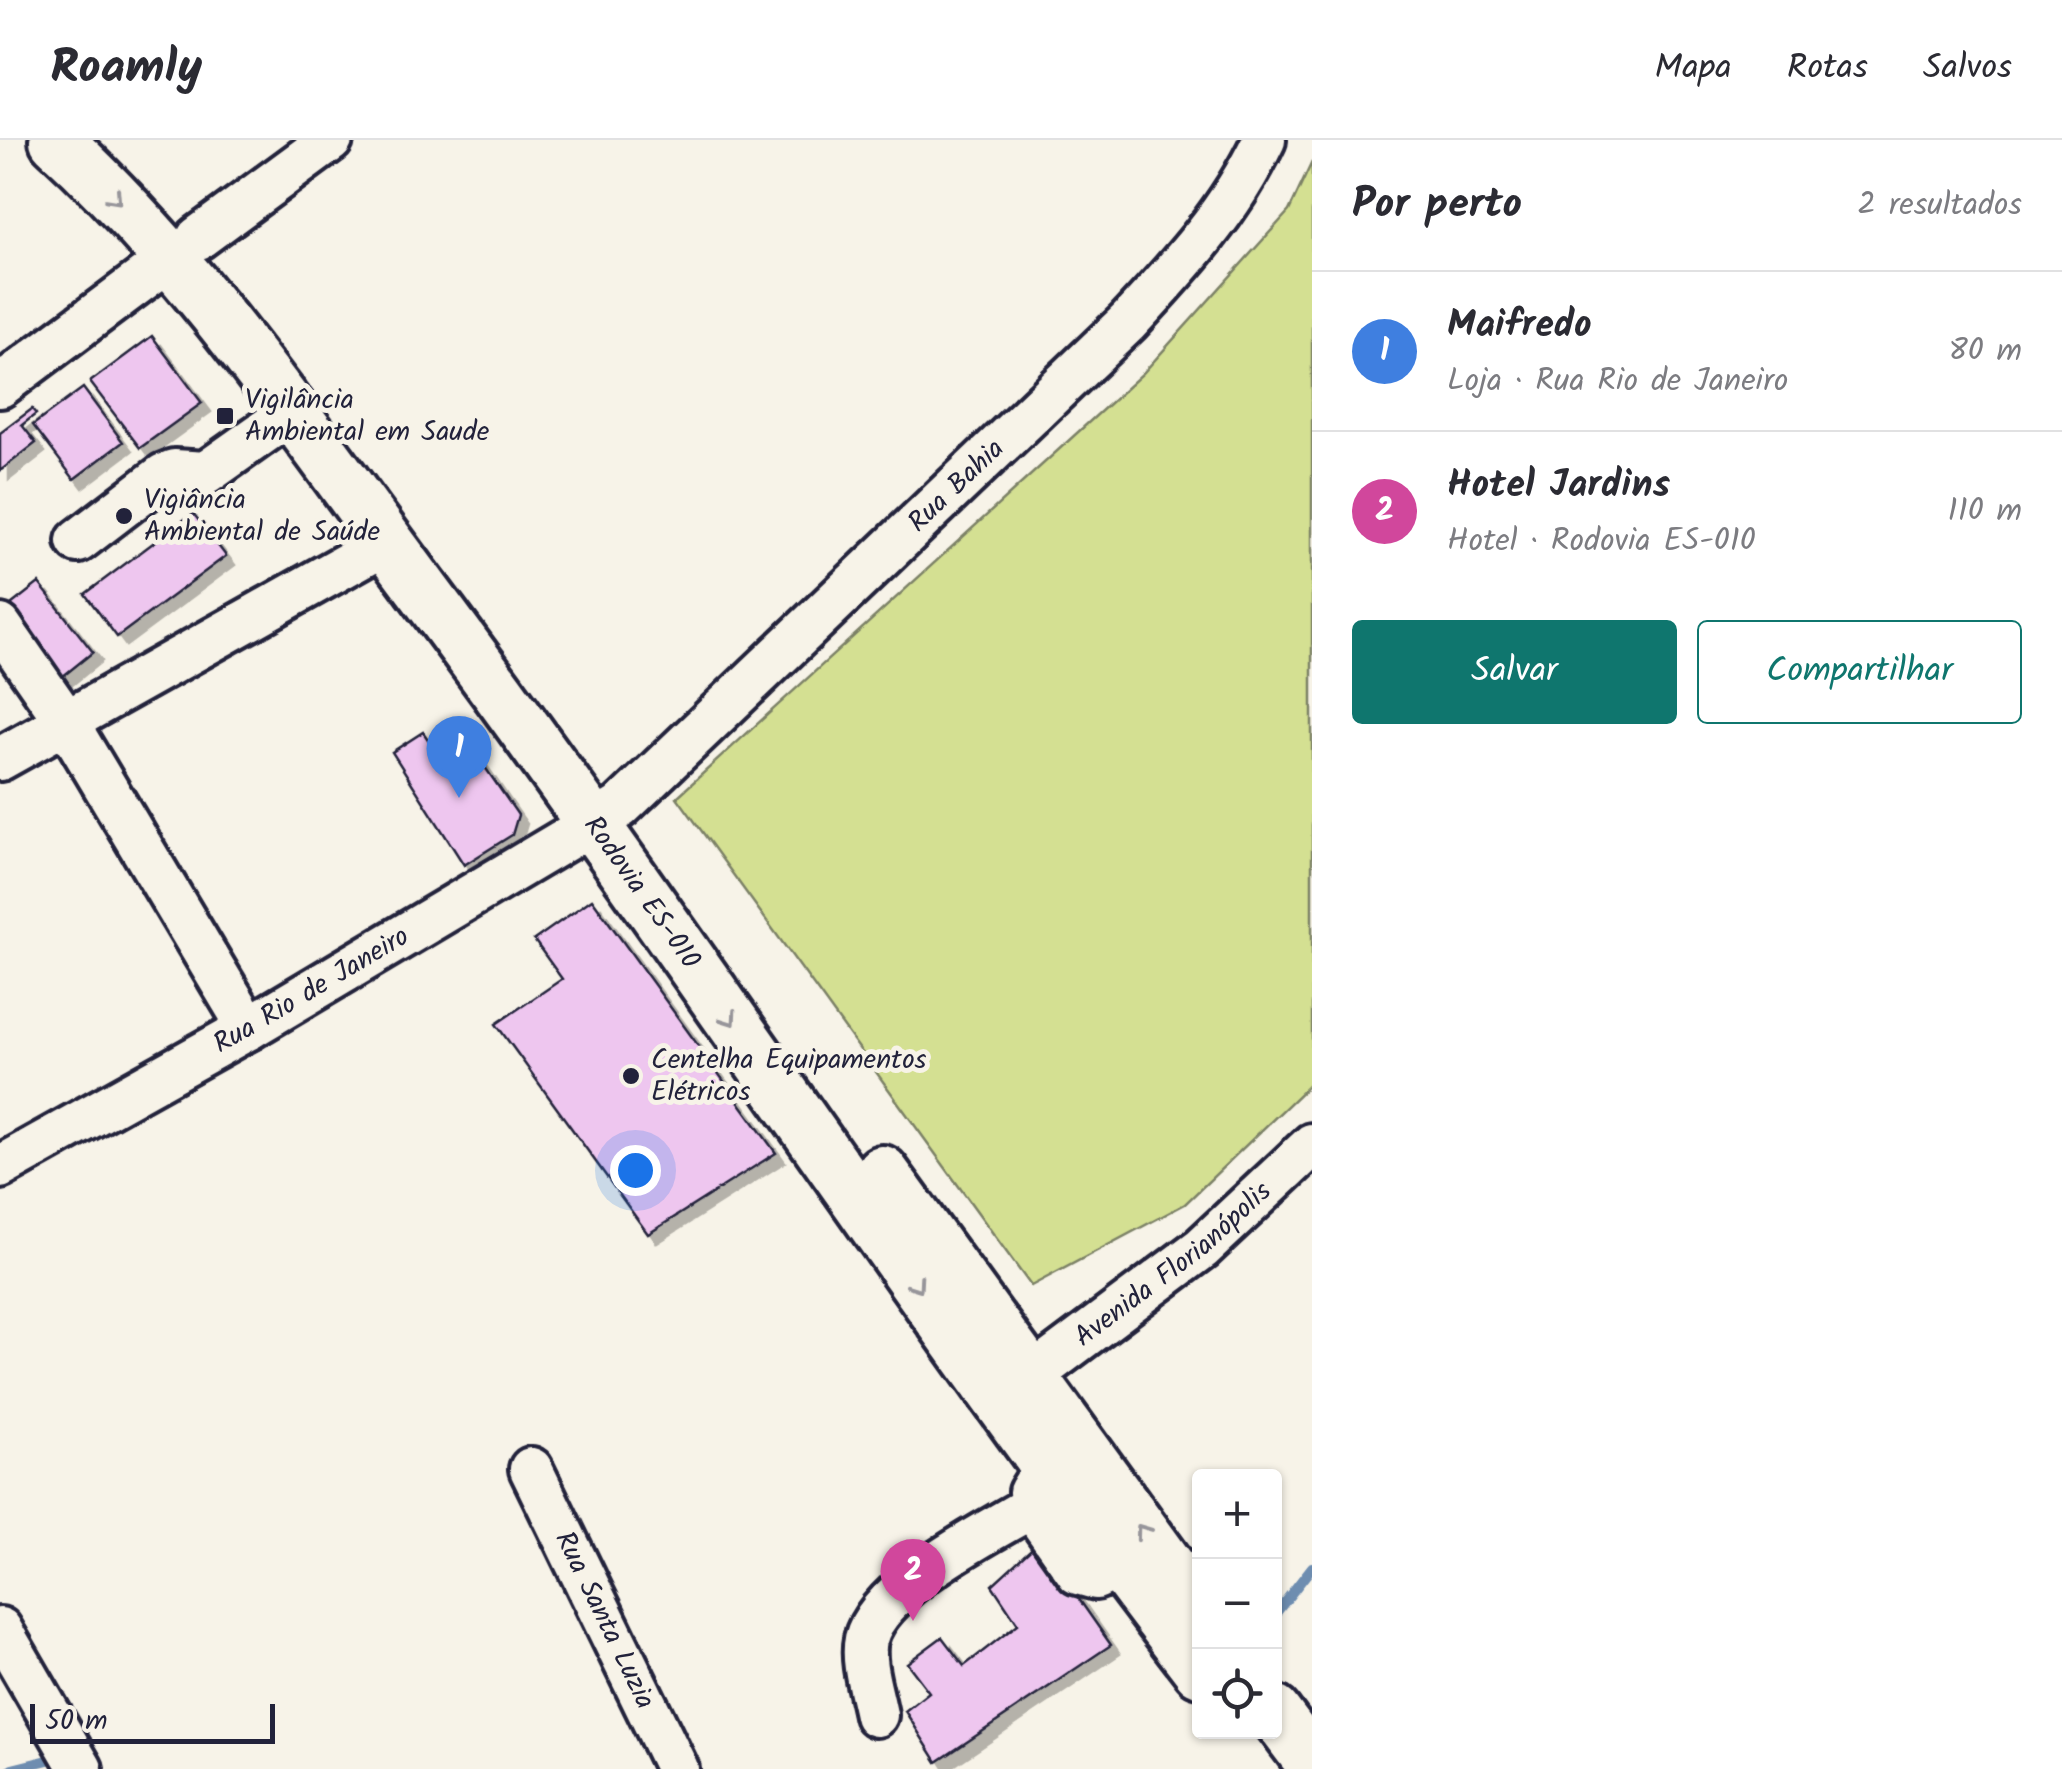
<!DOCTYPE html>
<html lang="pt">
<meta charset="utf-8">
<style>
:root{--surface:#fff;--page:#f2f2f3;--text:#2b2b33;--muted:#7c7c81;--line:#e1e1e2;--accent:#0f766e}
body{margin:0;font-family:Kalam,sans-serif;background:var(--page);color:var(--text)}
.controls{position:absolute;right:30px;bottom:30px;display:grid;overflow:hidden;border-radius:10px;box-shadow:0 2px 8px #0004}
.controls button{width:90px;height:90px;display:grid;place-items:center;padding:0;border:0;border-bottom:2px solid var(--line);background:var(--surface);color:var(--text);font:50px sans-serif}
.scale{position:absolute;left:30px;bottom:25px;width:245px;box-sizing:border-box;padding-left:10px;border:5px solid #22223b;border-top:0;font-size:28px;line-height:35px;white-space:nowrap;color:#22223b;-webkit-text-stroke:8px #f7f3e8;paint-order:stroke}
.you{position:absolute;left:635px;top:1030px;width:35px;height:35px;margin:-25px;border:8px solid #fff;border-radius:50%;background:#1a73e8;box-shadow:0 0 0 15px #1a73e833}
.badge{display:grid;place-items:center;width:65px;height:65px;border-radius:50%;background:var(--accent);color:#fff;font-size:32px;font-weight:700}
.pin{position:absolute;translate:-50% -82px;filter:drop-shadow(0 2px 5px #0008)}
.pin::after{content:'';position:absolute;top:52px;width:35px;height:30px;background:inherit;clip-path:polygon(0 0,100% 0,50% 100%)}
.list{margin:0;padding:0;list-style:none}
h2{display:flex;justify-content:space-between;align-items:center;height:130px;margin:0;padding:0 40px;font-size:42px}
h2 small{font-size:32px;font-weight:400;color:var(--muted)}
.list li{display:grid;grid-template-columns:65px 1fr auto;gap:30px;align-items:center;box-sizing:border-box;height:160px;padding:0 40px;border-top:2px solid var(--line)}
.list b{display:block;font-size:38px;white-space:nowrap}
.list p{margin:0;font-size:32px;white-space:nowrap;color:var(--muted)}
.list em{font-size:32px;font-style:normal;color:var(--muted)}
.actions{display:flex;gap:20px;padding:30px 40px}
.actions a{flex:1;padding:22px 0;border:2px solid var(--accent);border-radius:10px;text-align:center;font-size:35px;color:var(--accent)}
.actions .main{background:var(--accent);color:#fff}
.icon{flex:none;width:55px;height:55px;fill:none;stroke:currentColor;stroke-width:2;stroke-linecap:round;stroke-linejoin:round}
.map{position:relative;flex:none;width:1312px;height:1629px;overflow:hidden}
header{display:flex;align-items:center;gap:60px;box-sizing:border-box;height:140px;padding:0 50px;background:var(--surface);border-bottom:2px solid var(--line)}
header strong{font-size:48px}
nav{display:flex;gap:55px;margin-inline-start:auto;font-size:35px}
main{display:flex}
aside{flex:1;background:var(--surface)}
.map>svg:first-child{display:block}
.green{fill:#d4e092;stroke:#7b8166;stroke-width:2.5}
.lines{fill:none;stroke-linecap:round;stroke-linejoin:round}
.stream{stroke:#6e8db0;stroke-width:10}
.building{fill:#eec6ef;stroke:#22223b;stroke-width:2.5;filter:url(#shadow)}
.minor-casing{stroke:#22223b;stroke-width:50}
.major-casing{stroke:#22223b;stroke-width:60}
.minor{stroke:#f7f3e8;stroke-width:42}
.major{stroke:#f7f3e8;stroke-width:52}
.oneway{stroke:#97959a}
.poi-dot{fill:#22223b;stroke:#f7f3e8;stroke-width:4}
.labels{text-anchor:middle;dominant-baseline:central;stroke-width:10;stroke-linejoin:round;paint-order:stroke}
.poi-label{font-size:28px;fill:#22223b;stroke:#f7f3e8;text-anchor:start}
.street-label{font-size:28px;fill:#22223b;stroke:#f7f3e8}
</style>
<header>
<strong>Roamly</strong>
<nav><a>Mapa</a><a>Rotas</a><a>Salvos</a></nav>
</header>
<main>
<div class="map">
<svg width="1312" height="1629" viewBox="0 0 1312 1629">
<defs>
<filter id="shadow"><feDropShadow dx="9" dy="9" stdDeviation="0" flood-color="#0004"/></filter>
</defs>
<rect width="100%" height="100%" fill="#f7f3e8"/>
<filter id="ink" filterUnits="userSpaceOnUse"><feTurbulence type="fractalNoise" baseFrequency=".01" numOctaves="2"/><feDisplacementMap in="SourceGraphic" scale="20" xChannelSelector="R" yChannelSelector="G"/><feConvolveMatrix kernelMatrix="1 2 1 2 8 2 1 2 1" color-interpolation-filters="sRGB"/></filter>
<g filter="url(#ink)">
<path class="green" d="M1312,22v920l-127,122 -154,82 -354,-489 466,-424 146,-162z"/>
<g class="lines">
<path class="stream" d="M1276,1473l36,-46
M12,1629l52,-13"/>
</g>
<path class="building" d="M152,196l50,67 -62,45 -50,-66z
M83,248l40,54 -49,37 -41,-54z
M32,269l4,5 -14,11 14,18 -36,28v-38z
M193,373l33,43 -109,81 -32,-43z
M39,443l54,69 -31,25 -55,-69z
M423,592l20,29 26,-17 49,71 -6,20 -48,30 -72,-113z
M592,759l184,254 -128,81 -152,-210 66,-45 -28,-39z
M1039,1402l72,103 -174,117 -32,-51 24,-19 -22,-29 35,-26 22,29 54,-42 -26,-39z"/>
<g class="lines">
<defs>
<g id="minor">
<path d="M198,98l133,-98"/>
<path d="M0,246l171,-128"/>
<path d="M78,401l86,-66 10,-4 32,2 86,-61"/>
<path d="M0,486l66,95 183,307"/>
<path d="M0,619l387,-217"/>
<path id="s1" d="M0,1027l249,-139 371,-221 508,-485c53,-57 103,-111 136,-182"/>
<path id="s2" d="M1030,1237l172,-129 110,-103"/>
<path id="s3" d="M531,1329l146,300"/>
<path d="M1038,1339l-8,13 5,20 43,61 18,5 24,-12"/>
<path d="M0,1489l81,140"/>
<path d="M876,1575c-4,-22 -15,-53 -10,-76 13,-53 122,-106 166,-133"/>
</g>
<g id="major">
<path id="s4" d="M56,0c144,132 253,298 369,453 265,355 505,727 775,1077"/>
<path d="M882,1032l318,438"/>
<path d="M1274,1572l38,51"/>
</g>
</defs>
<use href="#minor" class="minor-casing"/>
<use href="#major" class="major-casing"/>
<use href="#minor" class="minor"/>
<use href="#major" class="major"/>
</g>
<defs><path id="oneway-chevron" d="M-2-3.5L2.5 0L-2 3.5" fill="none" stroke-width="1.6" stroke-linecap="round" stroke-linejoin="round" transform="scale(2.5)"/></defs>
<g class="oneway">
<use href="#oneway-chevron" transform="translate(115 58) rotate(47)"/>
<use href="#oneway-chevron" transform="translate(730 879) rotate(55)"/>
<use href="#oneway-chevron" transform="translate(917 1145) rotate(55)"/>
<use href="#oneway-chevron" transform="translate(1142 1391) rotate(-126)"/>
</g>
</g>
<g class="poi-dot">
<rect x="215" y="266" width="20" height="20" rx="5"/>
<circle cx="124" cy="376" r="10"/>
<circle cx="631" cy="936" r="10"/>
</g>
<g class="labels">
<g class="poi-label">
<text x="245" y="260">Vigilância<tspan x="245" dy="32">Ambiental em Saude</tspan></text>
<text x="144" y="360">Vigiância<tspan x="144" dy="32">Ambiental de Saúde</tspan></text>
<text x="651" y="920">Centelha Equipamentos<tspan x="651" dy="32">Elétricos</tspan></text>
</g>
<g class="street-label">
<text stroke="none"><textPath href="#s1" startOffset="1182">Rua Bahia</textPath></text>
<text stroke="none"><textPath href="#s4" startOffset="955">Rodovia ES-010</textPath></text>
<text stroke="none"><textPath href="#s1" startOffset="358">Rua Rio de Janeiro</textPath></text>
<text stroke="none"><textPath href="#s2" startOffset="182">Avenida Florianópolis</textPath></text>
<text stroke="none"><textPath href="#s3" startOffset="168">Rua Santa Luzia</textPath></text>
</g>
</g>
</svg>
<div class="controls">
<button>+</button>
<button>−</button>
<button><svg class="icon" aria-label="locate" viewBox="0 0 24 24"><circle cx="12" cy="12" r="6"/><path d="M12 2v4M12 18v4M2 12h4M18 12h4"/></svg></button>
</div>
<div class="scale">50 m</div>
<div class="you"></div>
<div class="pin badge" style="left:459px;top:658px;background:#3f7fe0">1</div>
<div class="pin badge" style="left:913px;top:1481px;background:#d1479c">2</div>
</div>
<aside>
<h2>Por perto<small>2 resultados</small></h2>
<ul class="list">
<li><span class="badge" style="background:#3f7fe0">1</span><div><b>Maifredo</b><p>Loja · Rua Rio de Janeiro</p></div><em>80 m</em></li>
<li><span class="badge" style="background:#d1479c">2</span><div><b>Hotel Jardins</b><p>Hotel · Rodovia ES-010</p></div><em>110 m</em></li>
</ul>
<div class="actions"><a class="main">Salvar</a><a>Compartilhar</a></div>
</aside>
</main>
